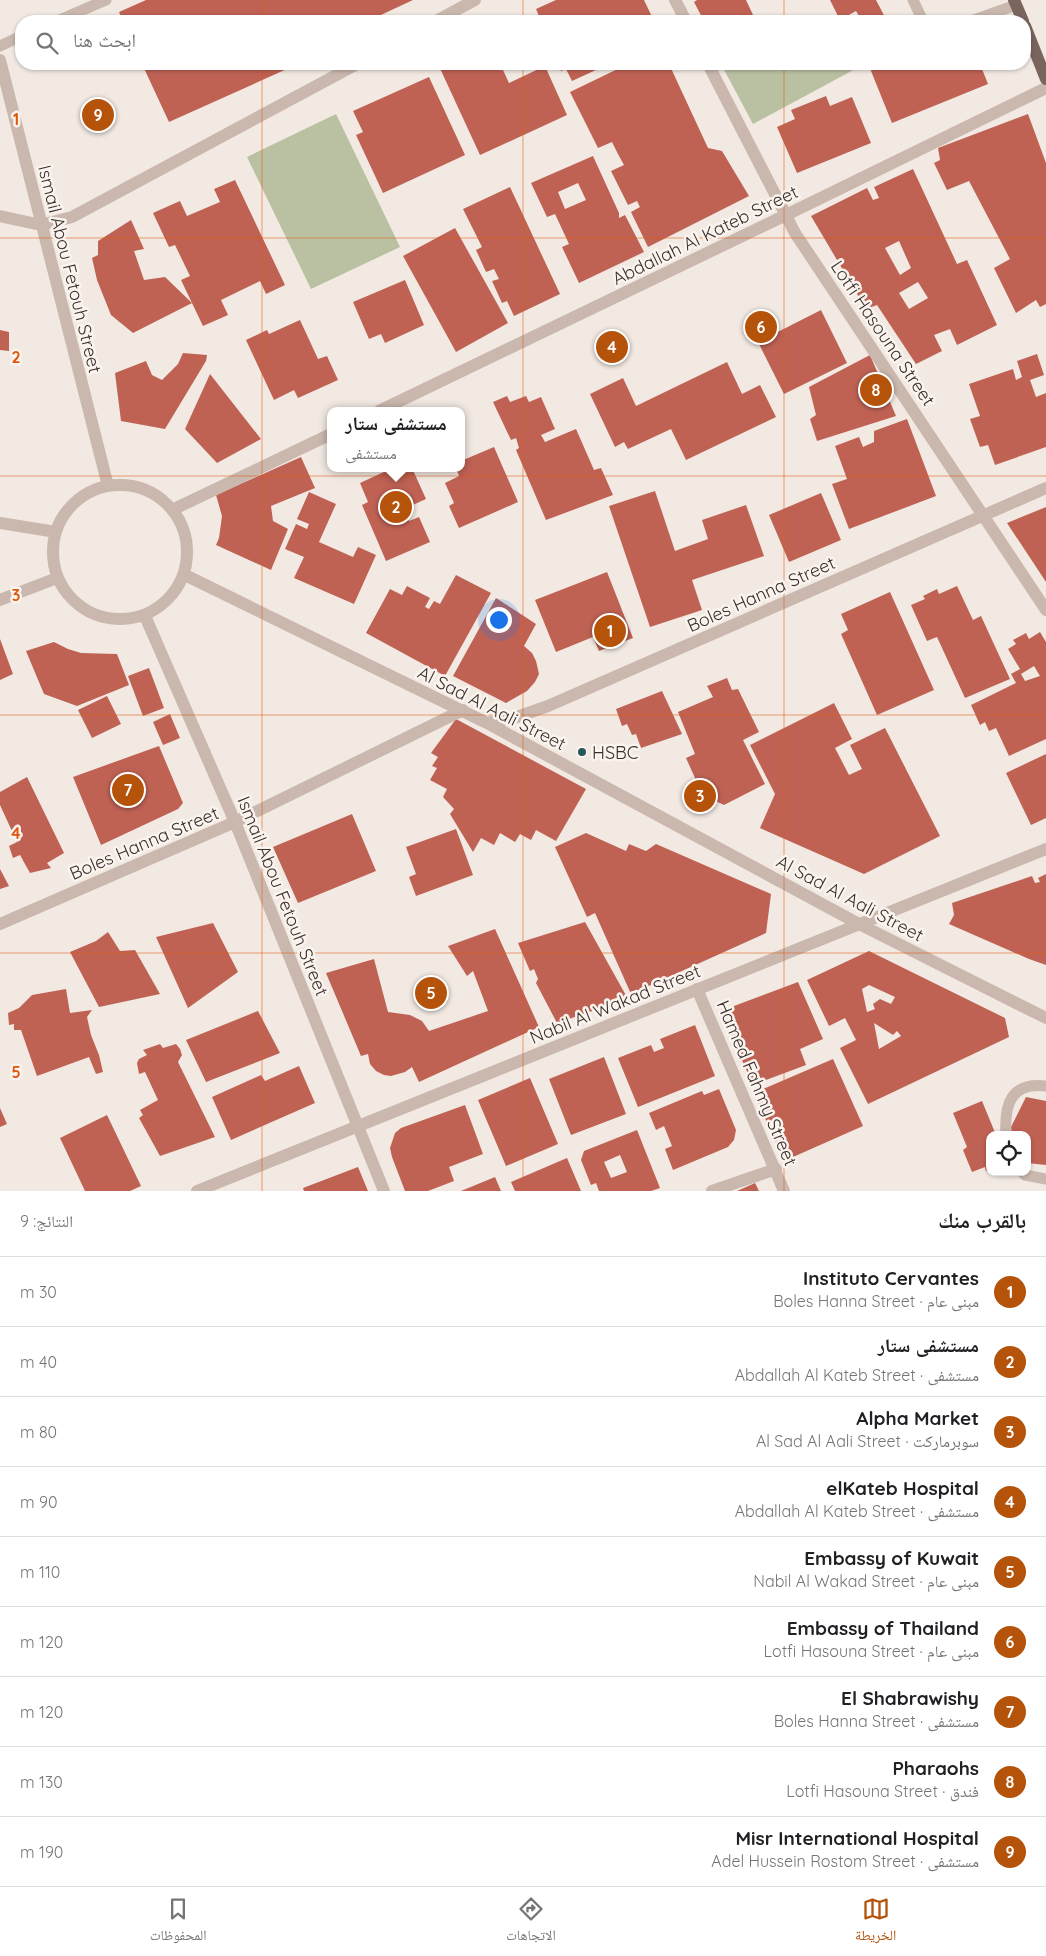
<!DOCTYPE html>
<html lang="ar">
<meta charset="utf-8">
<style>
:root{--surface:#fff;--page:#f2f2f2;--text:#202124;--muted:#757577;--line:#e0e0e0;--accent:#b45309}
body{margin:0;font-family:Quicksand,"Noto Naskh Arabic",sans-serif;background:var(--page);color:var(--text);direction:rtl}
.controls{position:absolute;right:15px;bottom:15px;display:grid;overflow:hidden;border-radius:10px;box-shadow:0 1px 4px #0004}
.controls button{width:45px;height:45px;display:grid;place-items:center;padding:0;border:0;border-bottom:1px solid var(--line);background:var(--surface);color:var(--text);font:25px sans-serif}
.you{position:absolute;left:498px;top:619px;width:18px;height:18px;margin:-12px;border:4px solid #fff;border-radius:50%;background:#1a73e8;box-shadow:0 0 0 8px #1a73e833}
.badge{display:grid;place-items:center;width:32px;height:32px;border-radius:50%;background:var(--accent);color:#fff;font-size:16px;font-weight:700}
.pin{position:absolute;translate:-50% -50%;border:2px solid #fff;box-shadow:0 1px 5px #0006}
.popup{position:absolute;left:327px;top:407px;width:138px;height:65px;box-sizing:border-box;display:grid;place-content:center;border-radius:10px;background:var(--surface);filter:drop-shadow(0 1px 4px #0005);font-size:16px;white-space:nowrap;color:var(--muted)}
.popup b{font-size:19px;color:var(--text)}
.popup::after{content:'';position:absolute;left:50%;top:100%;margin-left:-10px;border:10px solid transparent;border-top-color:var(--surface)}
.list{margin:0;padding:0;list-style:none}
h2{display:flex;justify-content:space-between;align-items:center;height:65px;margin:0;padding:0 20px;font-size:21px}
h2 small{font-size:16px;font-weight:400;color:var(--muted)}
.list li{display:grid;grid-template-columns:32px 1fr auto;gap:15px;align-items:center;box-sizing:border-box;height:70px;padding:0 20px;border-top:1px solid var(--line)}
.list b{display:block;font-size:19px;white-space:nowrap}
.list p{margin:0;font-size:16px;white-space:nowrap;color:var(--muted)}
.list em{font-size:16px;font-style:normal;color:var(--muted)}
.icon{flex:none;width:28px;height:28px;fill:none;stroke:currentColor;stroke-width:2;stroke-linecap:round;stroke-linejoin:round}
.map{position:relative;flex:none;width:1046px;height:1191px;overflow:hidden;direction:ltr}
.search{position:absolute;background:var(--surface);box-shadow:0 1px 4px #0004;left:15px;right:15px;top:15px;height:55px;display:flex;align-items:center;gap:12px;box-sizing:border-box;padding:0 18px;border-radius:20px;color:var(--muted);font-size:19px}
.sheet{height:695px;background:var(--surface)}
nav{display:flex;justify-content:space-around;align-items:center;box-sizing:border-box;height:70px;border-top:1px solid var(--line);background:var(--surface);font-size:14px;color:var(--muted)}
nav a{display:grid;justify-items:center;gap:2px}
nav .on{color:var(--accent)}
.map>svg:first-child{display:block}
.green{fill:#bac1a2}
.building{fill:#bf6254;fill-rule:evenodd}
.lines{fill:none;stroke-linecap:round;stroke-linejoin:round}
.lane{stroke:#cab8ae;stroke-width:11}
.street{stroke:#cab8ae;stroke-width:12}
.primary{stroke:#7a645e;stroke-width:12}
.grid{fill:none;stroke:#df570e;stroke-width:1;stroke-opacity:0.55}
.poi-dot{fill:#235956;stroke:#faf3ee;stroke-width:2}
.labels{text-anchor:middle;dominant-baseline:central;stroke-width:5;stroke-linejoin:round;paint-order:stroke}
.street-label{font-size:18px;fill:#392f2c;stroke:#faf3ee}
.poi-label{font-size:18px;fill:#392f2c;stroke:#faf3ee;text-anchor:start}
.grid-label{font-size:16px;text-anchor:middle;font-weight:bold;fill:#df570e;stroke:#faf3ee;stroke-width:5;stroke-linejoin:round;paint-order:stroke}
</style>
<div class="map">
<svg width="1046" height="1191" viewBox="0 0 1046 1191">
<rect width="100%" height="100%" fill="#f2e9e2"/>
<path class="green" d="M721,64h136l2,3 -106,57z
M336,114l64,133 -89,42 -64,-132z"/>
<path class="building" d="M146,0h267l-45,21h-245l-4,-9z
M556,0h88l10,21h-113l-5,-12z
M697,0h49l8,17 -10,4h-40l-10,-19z
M830,0h46l11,21h-25l-6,-10 -16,9z
M142,64h156l-129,58z
M438,64h80l-15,6 6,13 36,-17 22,49 -87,40z
M558,64h51l-37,17 -6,-12 -5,2z
M628,64h41l39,84 14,3 27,45 -101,51 -17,-35 9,-5 -3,-6 -9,4 -17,-34 13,-6 -6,-11 -6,-12 -14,6 -28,-56z
M874,64h106l8,20 -96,39 -23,-57z
M429,77l36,78 -82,38 -27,-58 7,-3 -10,-21z
M826,96l4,10 22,-9 19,46 -74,30 -20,-46 18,-8 -4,-9z
M1028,114l18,49v141l-6,3 -4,-7 -20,13 -22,-45 16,-9 -41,-78 -22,9 -13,-27 6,-3 -2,-12z
M593,156l26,57v5l6,-3 19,37 -65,31 -17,-36 7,-3 -14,-30 -8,3 -16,-34zM578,183l8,17 -21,9 -7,-17z
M913,169l44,95 10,-4 30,65 -40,20 -7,-16 -16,6 8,16 -26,13 -39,-59 -11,4 -55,-93 56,-28 6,12 6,-2 -5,-11zM899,241l12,27 -11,7 -15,-27zM918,282l10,16 -19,11 -10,-16z
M235,180l50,105 -19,9 -6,-13 -39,19 7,15 -25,11 -22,-46 9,-4 -15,-31 -6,2 -16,-34 27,-12 7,15 33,-14 -6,-13z
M510,187l50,107 -46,22 -7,-15 -5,2 -10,-22 7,-2 -5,-10 -8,3 -10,-22 6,-3 -19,-38z
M131,220l13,29 -10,2 10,29 21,-3 27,26 -59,30 -22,-18 -14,-35 -5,-22 6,-3v-14z
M455,228l53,95 -52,29 -53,-96z
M405,280l19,45 -39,18 -4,-9 -12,5 -16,-37z
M821,310l26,53 -63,31 -26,-52z
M300,320l18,39 9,-3 11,24 -40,18 -4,-8 -20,10 -28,-60 21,-10 2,4z
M0,330l9,2v19l-9,-1z
M183,353l24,2 -1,6 -41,68 -44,-8 -6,-48 31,-12 6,14 10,5 16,-16z
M1037,354l7,21 -14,5 6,17 10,-4v54l-51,18 -7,-20 -8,2 -10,-28 10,-3 -11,-32 44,-15 3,11 6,-3 -5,-16z
M870,355l26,61 -79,25 -7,-22 6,-4 -7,-28z
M727,362l15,32 18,-9 16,32 -90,43 -15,-31 -43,20 -4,-7 -9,5 -25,-53 33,-16 13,28z
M210,374l51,65 -44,24 -32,-34z
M507,396l3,6 16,-6 3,6 12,-5 14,32 -14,6 4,7 31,-13 18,41 7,-2 12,27 -67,25 -30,-70 3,-2 -3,-10 -5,2 -18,-38z
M907,419l29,77 -87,33 -17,-45 15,-5 -12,-33 24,-9 4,10 11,-5v-11z
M494,447l24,55 -59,26 -10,-22 5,-3 -9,-20 14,-7 -3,-8h5v-7z
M301,457l14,31 -44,18 2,15 15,8 -17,41 -55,-25 3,-7 3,-22 -6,-21z
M382,468h30l14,31 -22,10 5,12 10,-4 11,25 -44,19 -24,-56 6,-3 -8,-19 24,-11z
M655,491l20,60 33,-12 -6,-19 44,-15 18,51 -72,24 10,30 -52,17 -41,-121z
M309,492l27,12 -17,38 34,15 5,-10 18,8 -22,49 -60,-26 10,-21 -19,-8 11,-25 11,5 2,-5 -12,-5z
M821,493l20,47 -52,22 -20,-47z
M1046,507v75l-39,-59z
M607,572l26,66 -34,13 -6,-14 -37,15 -21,-52z
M456,575l35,18 -46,83 -79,-43 24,-44 12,6 5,-9 23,12 -5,9 4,2 5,-8 6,3z
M957,586l16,34 8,-4 29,63 -45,19 -28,-61 -10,4 -16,-36 14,-6 -2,-3 14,-7 2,5z
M890,592l44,98 -57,25 -36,-81 7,-4 -7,-16z
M496,598l40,26 -12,22 8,7 4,8 3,13 -4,8 -8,9 -21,12 -53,-27z
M1040,632l6,10v97l-37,17 -13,-28 -7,3 -4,-9 -5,3 -9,-20 45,-22 -5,-9 9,-5 -12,-20 8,-5 -3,-4 13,-7 3,6zM1034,666l6,10 -15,5 -4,-7z
M0,639l13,35 -13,6z
M54,642l14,7 13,4 36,1 12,31 -52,21 -33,-12 -18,-43z
M149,668l15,40 -21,8 -15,-40z
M727,678l5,12 6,-1 21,43 -16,8 22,44 -41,21 -17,-8 -12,-19 -9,-20 9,-4 -17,-42 35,-15 -6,-11z
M662,691l20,43 -41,14 -5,-14 -4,1 -5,-11 -5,2 -6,-17z
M107,696l14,28 -29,14 -14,-28z
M834,703l18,36 -17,9 14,27 13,-6 -12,-24 35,-17 55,108 -76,38 -104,-46 15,-34 -25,-49z
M170,714l10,24 -17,7 -10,-23z
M456,719l130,70 -30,52 -20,-11 -5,10 -11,-6 -5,8 -15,-9 -6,12 -13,-7 -8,14 -23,-38 4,-5 -11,-12 4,-8 -17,-9 7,-12 -5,-2 6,-9 -7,-4z
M159,746l24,57 -5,6 -77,36 -28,-68z
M1046,754v64l-15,7 -25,-52z
M27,777l37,76 -17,10 4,5 -21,5 -10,-18 -7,3 -4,-12 8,-4 -17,-37v-13z
M352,814l24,57 -78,32 -25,-56z
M456,829l17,46 -57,21 -7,-19 7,-3 -10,-27z
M586,833l40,18 3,-7 17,7 10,-7 115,50 -5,39 -135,61 -36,-81 -8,4 -32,-70z
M0,869l9,17 -9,3z
M1046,874v91l-17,-6 -80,-35 5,-9 -2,-12 80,-27 3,7 5,-1 -2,-4z
M585,922l43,77 -71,24 -21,-40 2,-4 -4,-10 -4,2 -12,-28z
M213,923l25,49 -50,36 -32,-71z
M495,929l44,98 -120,55 -7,-15 -7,5 -14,4 -7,-1 -8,-4 -6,-7 -2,-10 -7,2 -35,-83 48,-14 14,53 22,3 12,6 7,10 59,-20 -15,-40 -6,5 -19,-30z
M108,932l12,19 15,-1 25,44 -61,13 -29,-55 26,-11z
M869,951l136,67 4,19 -141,67 -28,-56 16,-8 -11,-22 -16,8 -22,-46zM869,985l26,12 -4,7 -11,-5 -7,5 2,5 -8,3 -5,-23zM874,1023l19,12 4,-4 4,5 -22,13z
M798,982l25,57 -23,10 6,16 -53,20 -26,-59 7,-20z
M66,989l4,24 22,-3 -5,7 4,18 8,20 4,17 -7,2 -7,-17 -52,19 -16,-46h-7v-6l-5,1 -1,-12 11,-5 13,-13z
M258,1011l22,42 -74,29 -20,-42z
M695,1025l20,51 -77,31 -20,-49 33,-13 3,7 10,-4 -4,-9z
M160,1044l3,4 13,-4 4,5 2,6 -4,7 37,75 -55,19 -21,-38 4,-3 -3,-5 18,-10 -13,-28 -6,2 -2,-11 2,-4 8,-4 -4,-5z
M604,1057l22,57 -55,21 -22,-56z
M833,1059l30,67 -79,35 -30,-68z
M299,1066l16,37 -84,37 -19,-43 49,-22 4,6z
M530,1078l28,66 -52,22 -28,-66z
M719,1089l17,41 -2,10 -6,7 -55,23 -8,-21 7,-3 -8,-20 -8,4 -7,-17 53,-22 2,4z
M1026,1097l20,4v64l-19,-2v-28h-15l-1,-8z
M982,1101l14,34h-6v35l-4,1 -1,-4 -13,5 -9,-22 4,-3 -14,-34z
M465,1105l18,49 -34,13 5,14 -26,10h-23l-13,-34 -2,-9 5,-15 6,-5z
M0,1108l7,16 -7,3z
M107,1115l34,71 -11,5h-45l-25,-53z
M637,1130l23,58 -9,3h-52l-3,-8 -5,2 -10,-25 3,-9zM620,1155l7,17 -16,6 -7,-16z
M567,1158l14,33h-66l-4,-9z
M358,1167l10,24h-64l-1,-3z
M495,1177l6,14h-40z
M755,1183l4,8h-22z"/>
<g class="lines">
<path class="lane" d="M913,0l10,21
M57,21l49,-21
M971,21l45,-16
M0,46l21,-10
M1006,1135c-2,-31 5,-53 40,-49
M1022,1172l3,3 21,4"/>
<path class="street" d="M675,0l11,21
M436,21l39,-21
M0,60l108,426
M708,64l87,169 251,377
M0,216l41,9 31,-8 285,-153
M379,411l407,-196 260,-127
M53 552a67 67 0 1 1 134 0a67 67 0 1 1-134 0Z
M172,510l159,-76
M0,523l56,9
M185,575l302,148 372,201 187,94
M0,600l57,-22
M145,616l90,206 149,369
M487,723l30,-6 31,-11 498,-218
M0,924l235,-102 228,-112
M697,989l87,202
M197,1191l849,-342
M712,1191l64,-22"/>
<path class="primary" d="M1014,0l9,21
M1025,26l21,53"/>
</g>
<path class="grid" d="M262,0v21M523,0v21M784,0v21M262,64v1127M523,64v1127M784,64v1127M0,238h1046M0,476h1046M0,715h1046M0,953h1046"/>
<circle class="poi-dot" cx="582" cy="752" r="5"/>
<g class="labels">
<g class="street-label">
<text transform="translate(705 235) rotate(-26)">Abdallah Al Kateb Street</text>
<text transform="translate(70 269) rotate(76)">Ismail Abou Fetouh Street</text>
<text transform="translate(883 333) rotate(56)">Lotfi Hasouna Street</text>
<text transform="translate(761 594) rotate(-24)">Boles Hanna Street</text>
<text transform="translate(492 708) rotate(27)">Al Sad Al Aali Street</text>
<text transform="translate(144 843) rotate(-23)">Boles Hanna Street</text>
<text transform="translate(283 896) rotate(68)">Ismail Abou Fetouh Street</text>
<text transform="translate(850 898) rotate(28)">Al Sad Al Aali Street</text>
<text transform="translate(615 1004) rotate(-22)">Nabil Al Wakad Street</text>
<text transform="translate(757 1083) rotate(67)">Hamed Fahmy Street</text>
</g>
<g class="poi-label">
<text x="592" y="752">HSBC</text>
</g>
</g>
<g class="grid-label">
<text x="16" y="125">1</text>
<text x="16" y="363">2</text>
<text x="16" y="601">3</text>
<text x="16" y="839">4</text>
<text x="16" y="1078">5</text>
</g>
</svg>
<div class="controls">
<button><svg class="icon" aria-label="locate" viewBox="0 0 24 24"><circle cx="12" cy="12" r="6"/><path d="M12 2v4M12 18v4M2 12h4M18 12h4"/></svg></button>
</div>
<div class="you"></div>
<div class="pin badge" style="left:610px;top:631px">1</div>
<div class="pin badge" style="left:396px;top:507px">2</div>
<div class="popup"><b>مستشفى ستار</b>مستشفى</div>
<div class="pin badge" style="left:700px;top:796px">3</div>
<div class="pin badge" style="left:612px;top:347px">4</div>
<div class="pin badge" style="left:431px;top:993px">5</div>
<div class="pin badge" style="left:761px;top:327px">6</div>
<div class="pin badge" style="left:128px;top:790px">7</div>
<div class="pin badge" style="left:876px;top:390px">8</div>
<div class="pin badge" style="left:98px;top:115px">9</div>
<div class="search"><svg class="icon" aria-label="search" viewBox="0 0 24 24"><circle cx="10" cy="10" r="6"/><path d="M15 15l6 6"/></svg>ابحث هنا</div>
</div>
<section class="sheet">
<h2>بالقرب منك<small>النتائج: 9</small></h2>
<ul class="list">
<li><span class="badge">1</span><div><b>Instituto Cervantes</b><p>مبنى عام · Boles Hanna Street</p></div><em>30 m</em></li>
<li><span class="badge">2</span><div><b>مستشفى ستار</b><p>مستشفى · Abdallah Al Kateb Street</p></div><em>40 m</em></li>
<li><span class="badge">3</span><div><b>Alpha Market</b><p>سوبرماركت · Al Sad Al Aali Street</p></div><em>80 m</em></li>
<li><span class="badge">4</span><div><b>elKateb Hospital</b><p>مستشفى · Abdallah Al Kateb Street</p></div><em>90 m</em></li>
<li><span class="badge">5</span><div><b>Embassy of Kuwait</b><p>مبنى عام · Nabil Al Wakad Street</p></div><em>110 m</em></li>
<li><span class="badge">6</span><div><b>Embassy of Thailand</b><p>مبنى عام · Lotfi Hasouna Street</p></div><em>120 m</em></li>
<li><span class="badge">7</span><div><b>El Shabrawishy</b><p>مستشفى · Boles Hanna Street</p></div><em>120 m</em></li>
<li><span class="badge">8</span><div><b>Pharaohs</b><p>فندق · Lotfi Hasouna Street</p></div><em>130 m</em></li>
<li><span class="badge">9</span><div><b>Misr International Hospital</b><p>مستشفى · Adel Hussein Rostom Street</p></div><em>190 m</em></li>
</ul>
</section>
<nav>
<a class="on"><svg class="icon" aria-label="map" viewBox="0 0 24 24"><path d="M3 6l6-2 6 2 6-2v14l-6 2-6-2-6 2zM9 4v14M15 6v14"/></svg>الخريطة</a>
<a><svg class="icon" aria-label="directions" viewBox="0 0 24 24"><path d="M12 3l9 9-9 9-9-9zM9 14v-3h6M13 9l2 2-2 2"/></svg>الاتجاهات</a>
<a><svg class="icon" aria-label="saved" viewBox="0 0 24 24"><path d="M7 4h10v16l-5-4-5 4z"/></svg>المحفوظات</a>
</nav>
